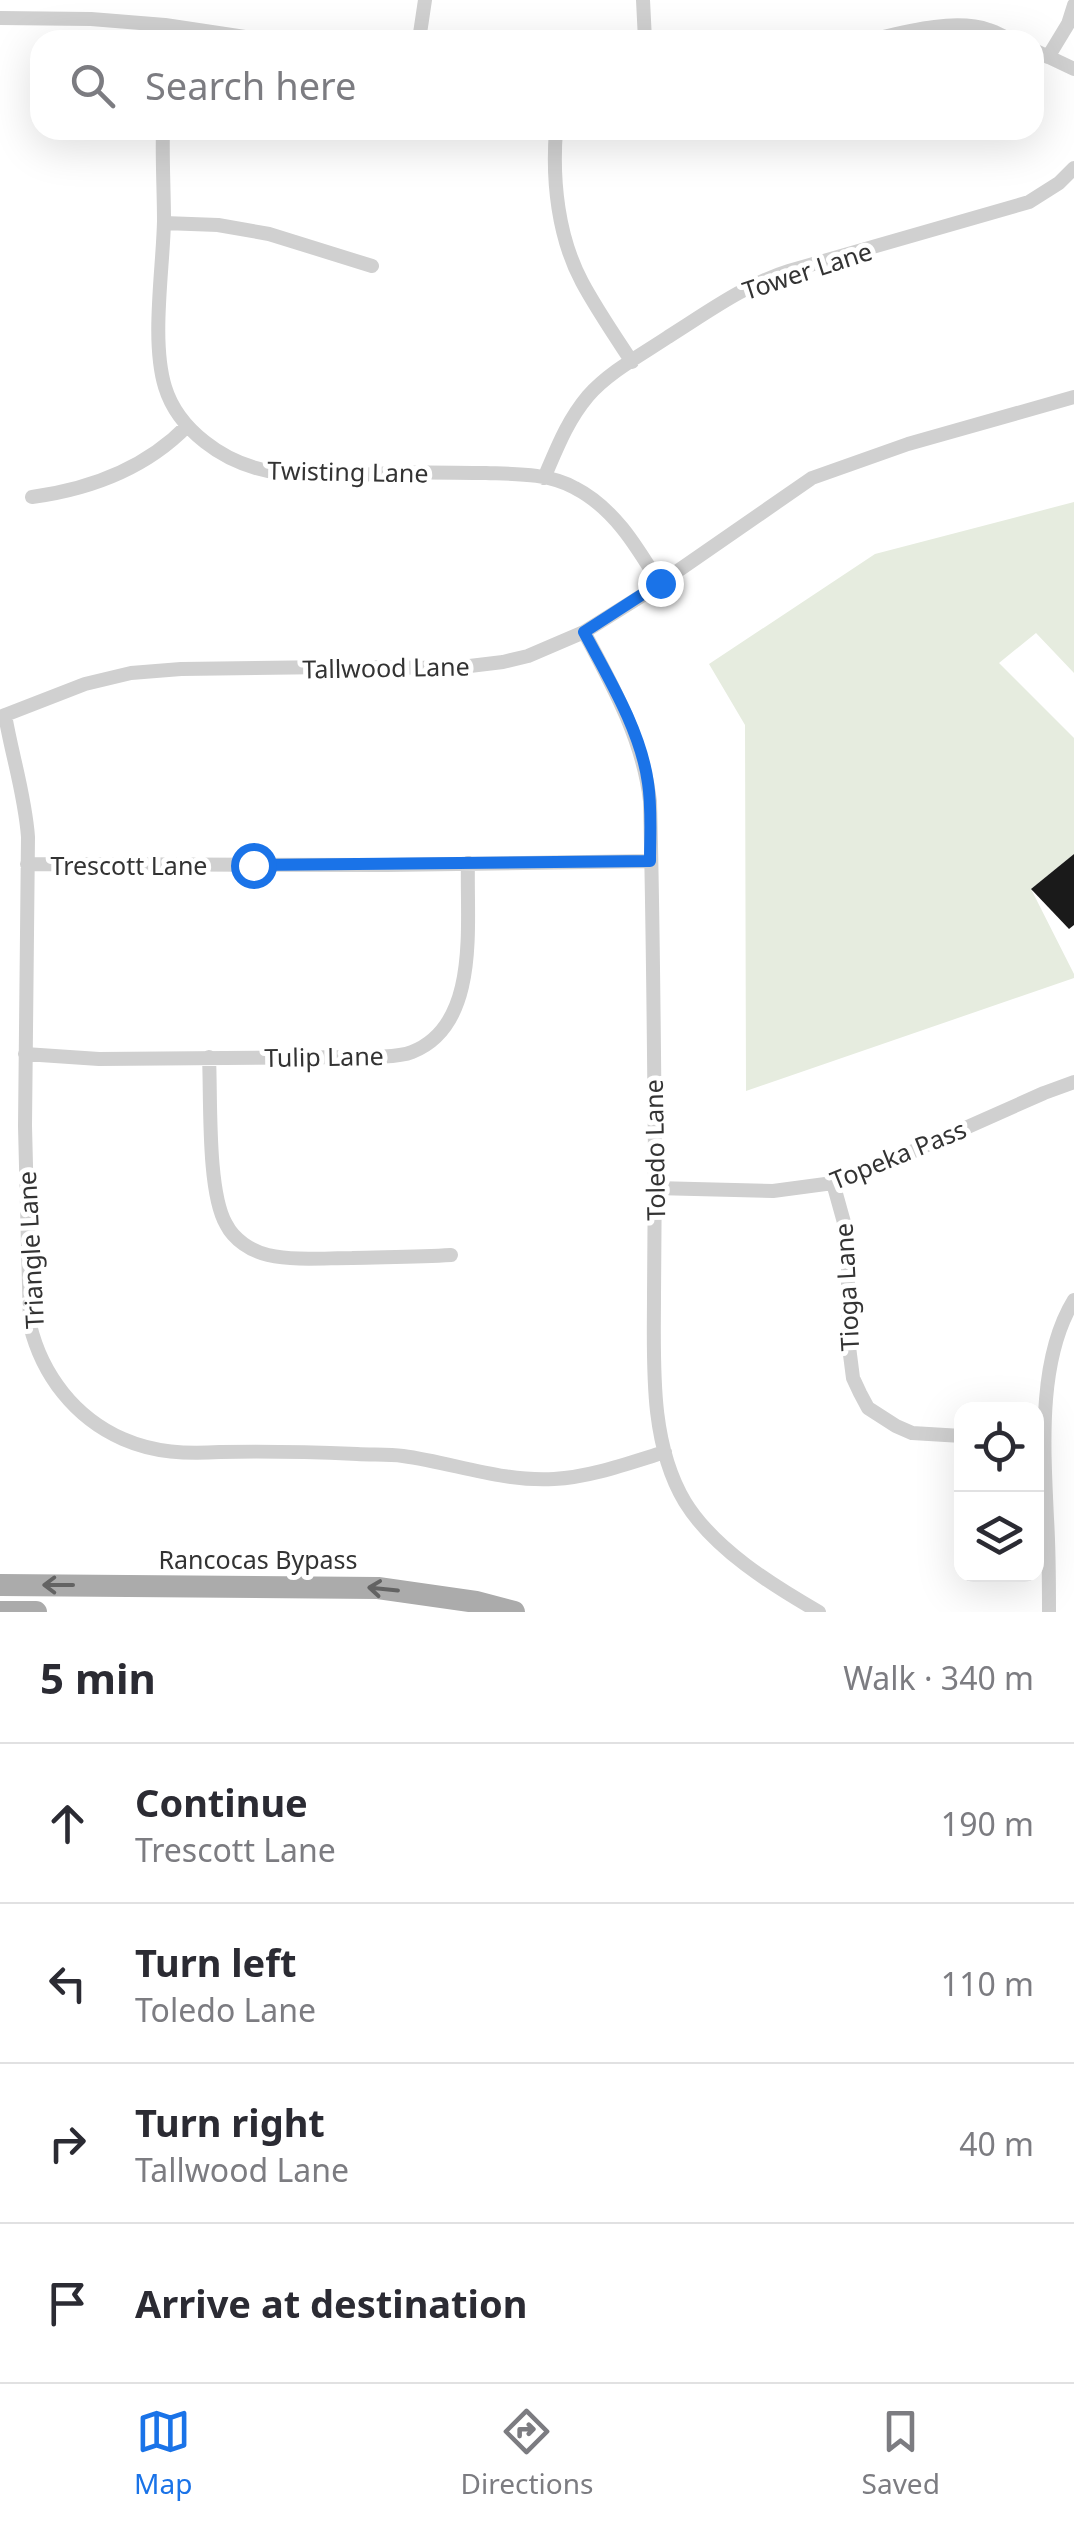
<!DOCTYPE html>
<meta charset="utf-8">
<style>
:root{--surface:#fff;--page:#f2f2f3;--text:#2b2b33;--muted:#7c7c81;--line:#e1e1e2;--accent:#1a73e8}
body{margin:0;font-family:"Noto Sans",sans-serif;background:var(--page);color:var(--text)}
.controls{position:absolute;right:30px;bottom:30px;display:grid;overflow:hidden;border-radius:20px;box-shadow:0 10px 40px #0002}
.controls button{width:90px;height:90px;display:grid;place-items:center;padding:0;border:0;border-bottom:2px solid var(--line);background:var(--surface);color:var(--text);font:50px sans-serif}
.stop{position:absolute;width:30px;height:30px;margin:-22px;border:8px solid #1a73e8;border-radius:50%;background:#fff}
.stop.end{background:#1a73e8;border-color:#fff;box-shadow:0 2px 10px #0008}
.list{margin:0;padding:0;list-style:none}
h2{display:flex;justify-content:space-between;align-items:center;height:130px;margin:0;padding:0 40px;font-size:42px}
h2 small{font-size:32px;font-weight:400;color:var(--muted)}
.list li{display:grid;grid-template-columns:65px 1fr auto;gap:30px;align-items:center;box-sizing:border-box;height:160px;padding:0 40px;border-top:2px solid var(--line)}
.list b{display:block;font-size:38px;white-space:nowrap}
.list p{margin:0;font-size:32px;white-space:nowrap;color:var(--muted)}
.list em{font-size:32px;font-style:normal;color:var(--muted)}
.icon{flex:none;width:55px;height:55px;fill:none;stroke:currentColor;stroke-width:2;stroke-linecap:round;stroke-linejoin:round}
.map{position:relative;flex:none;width:1074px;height:1612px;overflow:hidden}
.search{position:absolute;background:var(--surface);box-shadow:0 10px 40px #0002;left:30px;right:30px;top:30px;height:110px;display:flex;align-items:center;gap:25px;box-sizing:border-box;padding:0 35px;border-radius:30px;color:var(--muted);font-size:38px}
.sheet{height:770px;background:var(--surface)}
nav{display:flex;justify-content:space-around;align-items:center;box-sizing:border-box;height:140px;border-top:2px solid var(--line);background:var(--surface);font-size:28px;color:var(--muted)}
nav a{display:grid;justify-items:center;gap:5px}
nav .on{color:var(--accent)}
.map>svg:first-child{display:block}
.green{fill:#e6ecdf}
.building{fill:#1a1a1a}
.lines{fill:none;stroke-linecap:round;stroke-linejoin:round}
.minor{stroke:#d0d0d0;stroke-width:14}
.primary{stroke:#ababab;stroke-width:22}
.oneway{stroke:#636363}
.route{stroke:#1a73e8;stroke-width:12}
.labels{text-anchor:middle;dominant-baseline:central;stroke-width:10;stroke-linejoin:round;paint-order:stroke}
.street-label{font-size:25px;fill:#333;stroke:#fff}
</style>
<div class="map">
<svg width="1074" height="1612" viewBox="0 0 1074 1612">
<rect width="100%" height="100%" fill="#fff"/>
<path class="green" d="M1074,502v171l-38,-40 -37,30 75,75v116l-43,35 43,85v4l-328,113 -1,-366 -36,-61 166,-110z"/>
<path class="building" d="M1074,854v71l-5,4 -38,-40z"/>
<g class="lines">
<path class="minor" d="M643,0l2,40
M0,18l91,1 74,6 100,15
M164,40l1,-15
M419,40l6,-40
M870,40c34,-8 85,-22 119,-10 7,2 15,7 22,10
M1034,50l40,19
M1048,57l20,-33 6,-19
M163,130c-1,30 1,61 1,91 -1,49 -13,120 1,166 7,23 22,41 40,55 55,44 123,34 189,31 31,-1 61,0 92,0 29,1 62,0 89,15 39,20 62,59 84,95
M556,130c-4,51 2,107 26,152 15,28 33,54 50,80
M164,223l54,2 51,9 103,32
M544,478c13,-30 23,-57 44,-82 21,-24 53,-41 80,-59 40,-25 76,-52 121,-66l240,-69 30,-19 15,-15
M32,497c59,-8 113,-28 155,-71
M584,632c29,54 59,108 66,169 3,119 4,238 5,357 0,46 -1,91 -1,137 0,68 -5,147 31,207 29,47 87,83 134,110
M5,715c7,41 20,80 23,122l-3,289 5,199c12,50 45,93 93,114 32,14 63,15 97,13 46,-1 91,0 137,2 15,1 31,0 46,2 51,7 99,26 151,23 37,-2 75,-16 111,-27
M0,717l85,-33 46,-11 50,-4 150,-2 122,1 50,-6 25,-6 56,-24 59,-37 169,-117 96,-34 166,-47
M27,864l360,1 264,-4
M25,1054l74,5 274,-2c13,-1 27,0 39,-5 69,-27 54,-130 56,-189
M209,1057c2,41 -2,134 17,167 8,16 25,27 42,31 27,6 56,3 84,3 33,-1 66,-1 99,-3
M833,1183l12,43 3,34v79l5,39 7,15 8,15 28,18 16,7 50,3
M655,1188l118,3 60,-8 67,-26 144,-64 30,-11
M1049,1612c0,-31 0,-62 -2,-93 -3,-69 -10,-159 27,-219"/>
<path class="primary" d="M0,1585l378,3 98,14 38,10
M0,1612h36"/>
</g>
<defs><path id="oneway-shaft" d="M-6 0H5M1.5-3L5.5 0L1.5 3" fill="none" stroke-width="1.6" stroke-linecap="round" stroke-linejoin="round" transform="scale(2.5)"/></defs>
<g class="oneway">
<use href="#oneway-shaft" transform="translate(58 1585) rotate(180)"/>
<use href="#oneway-shaft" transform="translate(383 1589) rotate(-174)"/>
</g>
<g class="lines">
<path class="route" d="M253,865l397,-4c0,-26 2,-52 -2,-78 -7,-52 -40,-106 -64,-151l76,-49"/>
</g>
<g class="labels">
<g class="street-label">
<text transform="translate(807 270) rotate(-18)">Tower Lane</text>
<text transform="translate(348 471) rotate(1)">Twisting Lane</text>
<text transform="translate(386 667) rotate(-1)">Tallwood Lane</text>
<text x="129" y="865">Trescott Lane</text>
<text transform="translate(324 1056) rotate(-1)">Tulip Lane</text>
<text transform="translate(654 1150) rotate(-91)">Toledo Lane</text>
<text transform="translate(898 1154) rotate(-22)">Topeka Pass</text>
<text transform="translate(30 1250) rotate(-93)">Triangle Lane</text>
<text transform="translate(846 1287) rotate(-93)">Tioga Lane</text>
<text x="258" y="1559">Rancocas Bypass</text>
</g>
</g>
</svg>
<div class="controls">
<button><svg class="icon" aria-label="locate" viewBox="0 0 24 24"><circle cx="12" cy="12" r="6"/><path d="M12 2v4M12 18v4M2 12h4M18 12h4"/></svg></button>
<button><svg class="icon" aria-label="layers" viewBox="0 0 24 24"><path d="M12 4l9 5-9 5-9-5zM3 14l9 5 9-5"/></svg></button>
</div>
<div class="stop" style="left:253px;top:865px"></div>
<div class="stop end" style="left:660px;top:583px"></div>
<div class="search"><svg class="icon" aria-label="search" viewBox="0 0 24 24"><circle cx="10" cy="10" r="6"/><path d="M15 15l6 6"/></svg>Search here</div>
</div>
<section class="sheet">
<h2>5 min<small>Walk · 340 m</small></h2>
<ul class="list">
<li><svg class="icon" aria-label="ahead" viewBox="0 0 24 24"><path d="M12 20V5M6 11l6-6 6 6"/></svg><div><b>Continue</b><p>Trescott Lane</p></div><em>190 m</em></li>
<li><svg class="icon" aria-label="left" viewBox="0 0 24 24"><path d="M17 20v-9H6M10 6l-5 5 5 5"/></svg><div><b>Turn left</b><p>Toledo Lane</p></div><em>110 m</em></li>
<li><svg class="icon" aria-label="right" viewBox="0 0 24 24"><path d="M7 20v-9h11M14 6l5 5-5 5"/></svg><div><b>Turn right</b><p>Tallwood Lane</p></div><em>40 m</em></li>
<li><svg class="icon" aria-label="arrive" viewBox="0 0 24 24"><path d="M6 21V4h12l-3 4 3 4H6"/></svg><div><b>Arrive at destination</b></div></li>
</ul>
</section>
<nav>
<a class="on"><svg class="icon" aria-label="map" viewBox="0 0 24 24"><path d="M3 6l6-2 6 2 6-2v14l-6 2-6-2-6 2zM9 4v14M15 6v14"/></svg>Map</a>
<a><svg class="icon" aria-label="directions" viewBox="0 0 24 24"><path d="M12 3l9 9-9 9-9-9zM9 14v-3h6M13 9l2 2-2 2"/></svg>Directions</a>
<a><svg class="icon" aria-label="saved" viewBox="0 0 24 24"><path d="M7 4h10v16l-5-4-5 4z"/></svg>Saved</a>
</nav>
